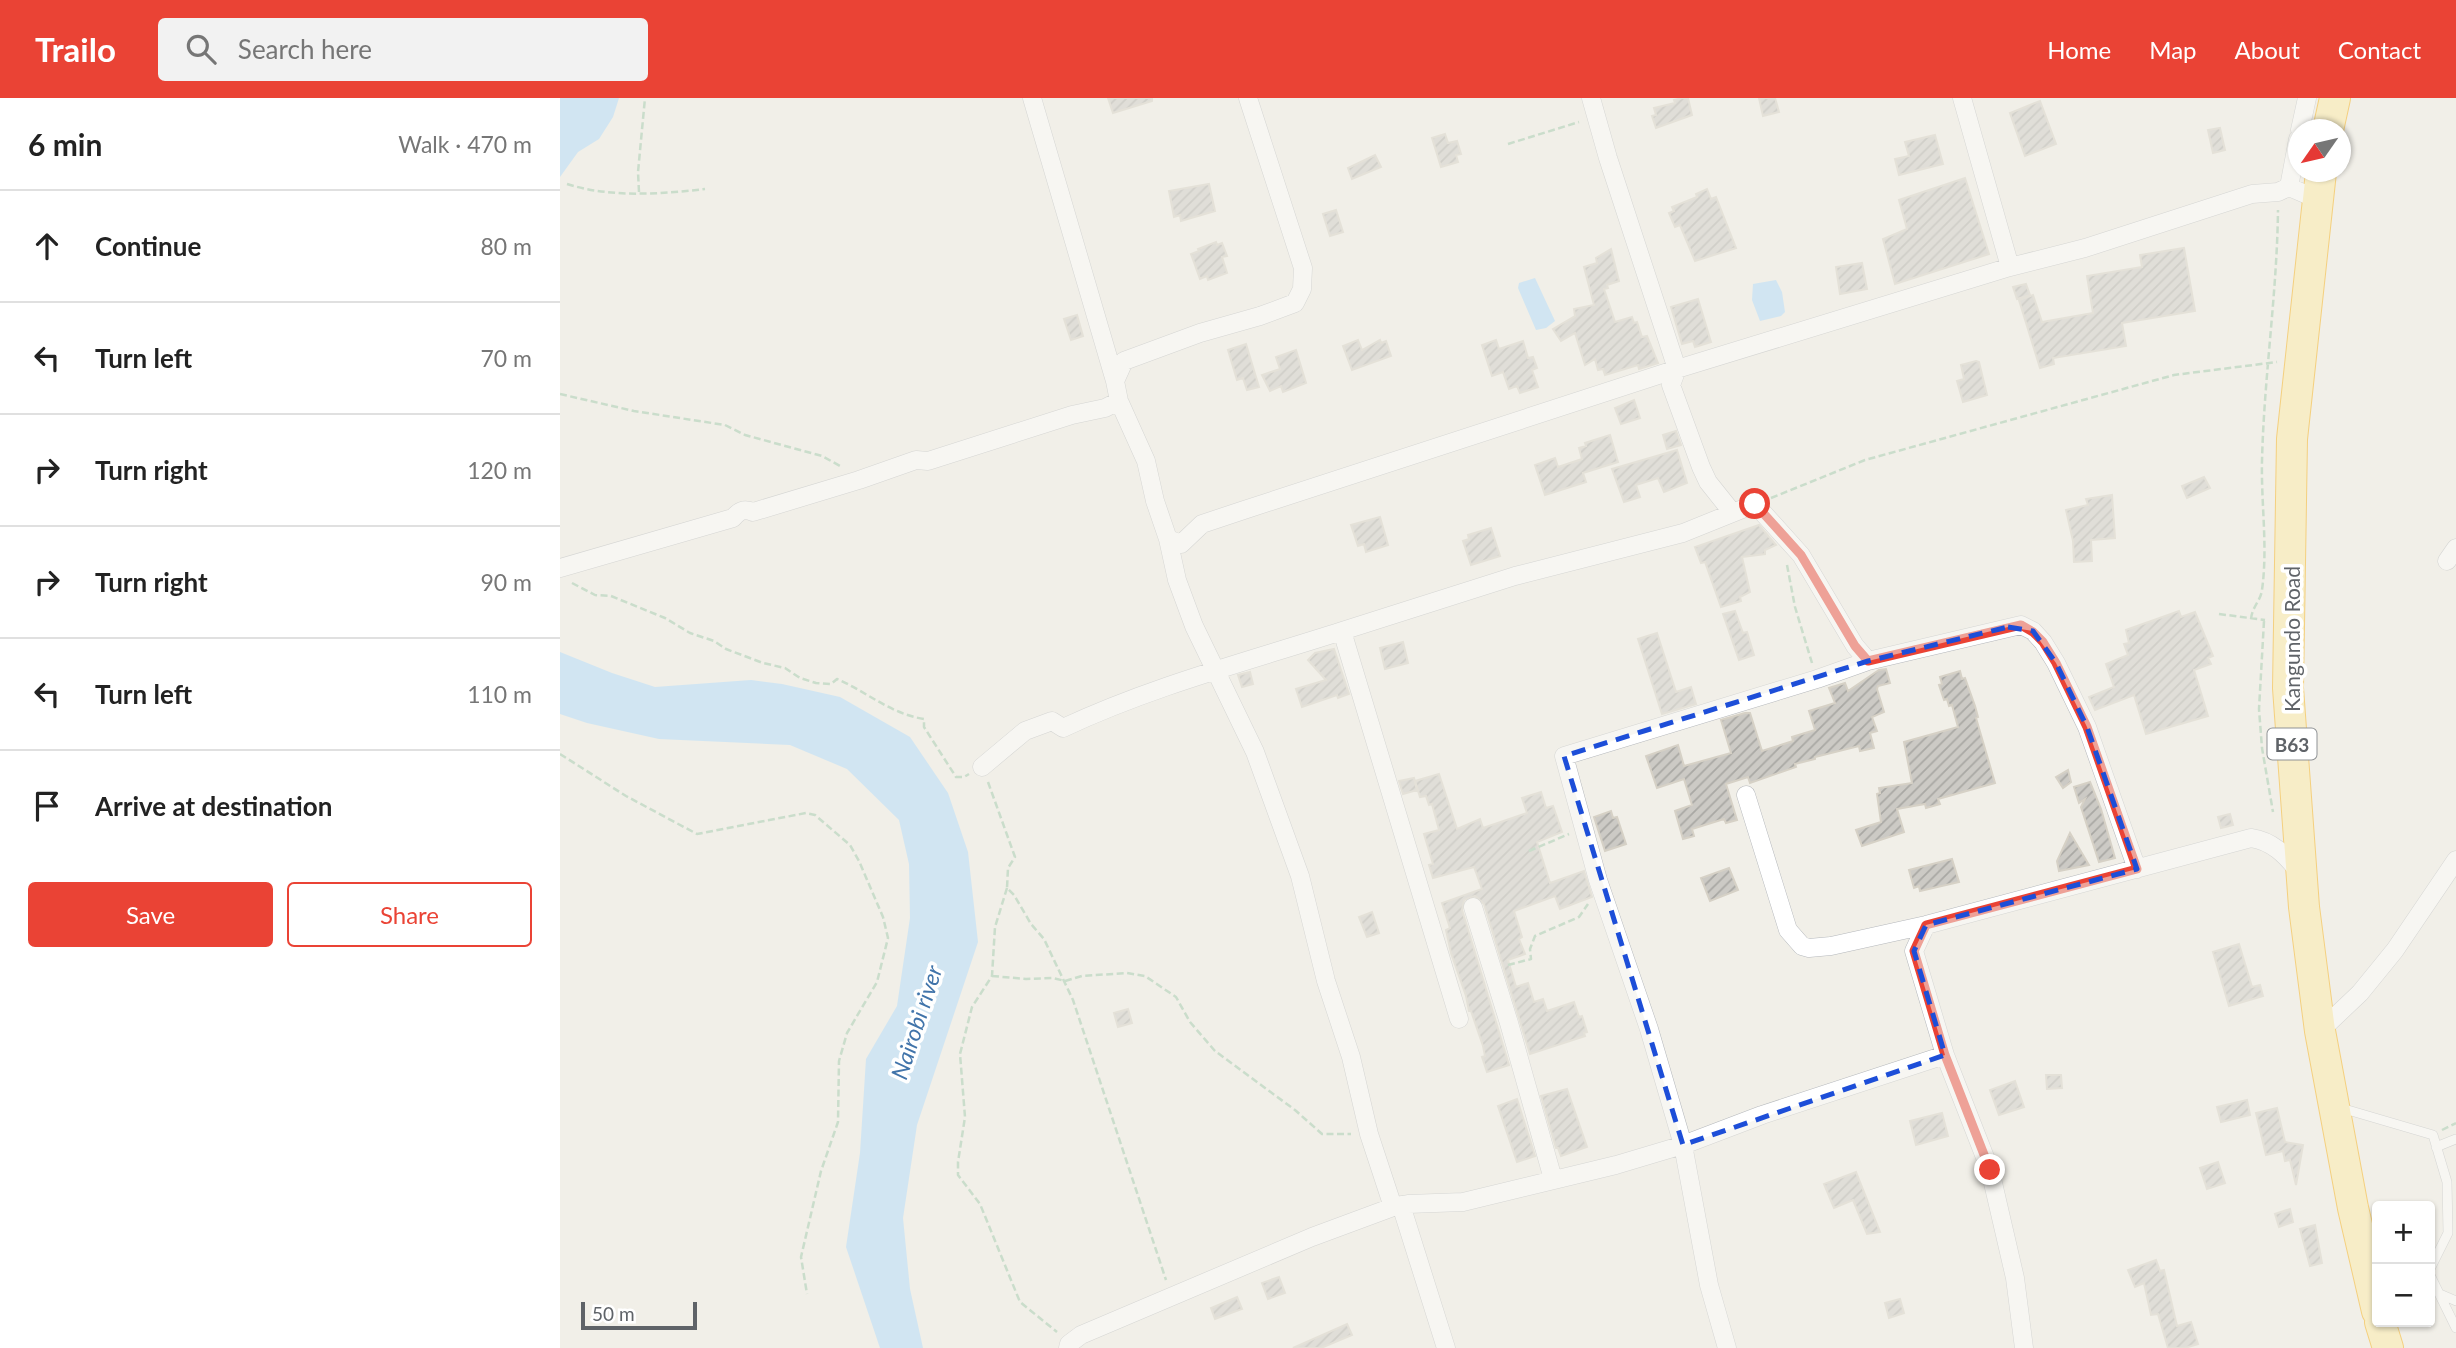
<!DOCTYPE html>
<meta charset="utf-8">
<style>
:root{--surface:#fff;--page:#f2f2f2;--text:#222;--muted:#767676;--line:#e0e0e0;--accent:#ea4335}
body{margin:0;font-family:Lato,sans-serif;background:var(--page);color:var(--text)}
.controls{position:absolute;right:21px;bottom:21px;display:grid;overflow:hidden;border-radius:7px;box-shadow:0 2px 5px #0004}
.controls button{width:63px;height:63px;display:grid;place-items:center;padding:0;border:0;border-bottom:2px solid var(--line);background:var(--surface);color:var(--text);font:35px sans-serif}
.compass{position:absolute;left:1728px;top:21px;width:63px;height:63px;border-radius:50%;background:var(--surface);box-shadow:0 2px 5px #0004;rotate:236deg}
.scale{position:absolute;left:21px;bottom:18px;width:116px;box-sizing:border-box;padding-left:7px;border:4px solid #5f6368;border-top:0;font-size:19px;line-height:24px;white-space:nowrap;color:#5f6368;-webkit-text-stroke:5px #fff;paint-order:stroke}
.stop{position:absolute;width:21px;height:21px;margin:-16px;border:5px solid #ea4335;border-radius:50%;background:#fff}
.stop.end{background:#ea4335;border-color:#fff;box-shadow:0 2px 7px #0008}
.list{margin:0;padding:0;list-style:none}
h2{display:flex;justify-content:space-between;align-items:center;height:91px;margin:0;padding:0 28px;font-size:30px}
h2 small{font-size:23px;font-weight:400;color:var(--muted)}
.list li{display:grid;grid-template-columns:46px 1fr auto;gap:21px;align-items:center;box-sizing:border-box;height:112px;padding:0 28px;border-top:2px solid var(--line)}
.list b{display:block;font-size:26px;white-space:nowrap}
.list em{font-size:23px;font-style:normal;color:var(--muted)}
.actions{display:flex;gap:14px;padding:21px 28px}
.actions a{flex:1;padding:16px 0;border:2px solid var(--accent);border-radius:7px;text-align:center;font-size:24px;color:var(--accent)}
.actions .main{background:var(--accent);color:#fff}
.icon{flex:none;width:38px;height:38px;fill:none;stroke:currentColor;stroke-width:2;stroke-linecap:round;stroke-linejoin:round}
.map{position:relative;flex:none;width:1896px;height:1250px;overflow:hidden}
header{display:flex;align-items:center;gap:42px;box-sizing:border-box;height:98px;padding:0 35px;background:var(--accent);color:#fff}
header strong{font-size:33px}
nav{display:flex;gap:38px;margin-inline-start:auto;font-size:24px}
.search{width:490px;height:63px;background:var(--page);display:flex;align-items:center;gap:18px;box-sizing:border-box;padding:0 24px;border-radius:7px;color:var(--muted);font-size:26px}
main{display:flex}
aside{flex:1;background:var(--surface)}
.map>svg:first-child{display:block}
.water{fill:#aadaff}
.building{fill:url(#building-hatch);stroke:#d6d1c6;stroke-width:2}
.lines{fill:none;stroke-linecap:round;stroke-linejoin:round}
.service-casing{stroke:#b5b8bc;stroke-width:10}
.minor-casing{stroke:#b5b8bc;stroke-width:19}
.trunk-casing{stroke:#f9ab00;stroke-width:32}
.path{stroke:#9cc7a9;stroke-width:2.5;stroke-dasharray:7 3.5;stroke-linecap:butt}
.service{stroke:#fff;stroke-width:9}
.minor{stroke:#fff;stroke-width:18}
.trunk{stroke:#feeaa1;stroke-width:30}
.route{stroke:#ea4335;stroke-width:9}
.marked{fill:none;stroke:#1d4ed8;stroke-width:5;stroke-dasharray:14 9;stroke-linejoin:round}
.labels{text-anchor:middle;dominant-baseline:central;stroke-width:7;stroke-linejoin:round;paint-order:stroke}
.shield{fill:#fff;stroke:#8f9295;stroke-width:2}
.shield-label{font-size:19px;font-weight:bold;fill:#5f6368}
.street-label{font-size:21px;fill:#5f6368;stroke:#fff}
.water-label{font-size:23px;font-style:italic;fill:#4174aa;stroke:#fff}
</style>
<header>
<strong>Trailo</strong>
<div class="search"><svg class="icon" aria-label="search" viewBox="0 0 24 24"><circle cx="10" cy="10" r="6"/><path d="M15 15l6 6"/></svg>Search here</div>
<nav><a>Home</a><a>Map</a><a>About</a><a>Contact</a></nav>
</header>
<main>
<aside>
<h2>6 min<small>Walk · 470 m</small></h2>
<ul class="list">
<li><svg class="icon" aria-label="ahead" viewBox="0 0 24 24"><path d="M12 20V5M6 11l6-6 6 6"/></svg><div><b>Continue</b></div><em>80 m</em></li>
<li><svg class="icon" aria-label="left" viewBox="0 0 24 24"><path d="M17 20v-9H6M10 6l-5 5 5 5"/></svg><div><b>Turn left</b></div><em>70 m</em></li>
<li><svg class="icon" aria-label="right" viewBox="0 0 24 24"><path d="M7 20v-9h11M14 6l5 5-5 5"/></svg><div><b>Turn right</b></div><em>120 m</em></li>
<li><svg class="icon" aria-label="right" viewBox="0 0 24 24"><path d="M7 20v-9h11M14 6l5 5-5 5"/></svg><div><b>Turn right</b></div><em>90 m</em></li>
<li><svg class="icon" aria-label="left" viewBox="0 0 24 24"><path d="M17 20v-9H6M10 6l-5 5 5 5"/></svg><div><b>Turn left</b></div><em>110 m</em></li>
<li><svg class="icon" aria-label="arrive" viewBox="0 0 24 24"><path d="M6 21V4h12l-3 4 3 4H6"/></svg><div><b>Arrive at destination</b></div></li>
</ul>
<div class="actions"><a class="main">Save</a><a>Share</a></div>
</aside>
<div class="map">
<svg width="1896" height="1250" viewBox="0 0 1896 1250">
<defs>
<pattern id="building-hatch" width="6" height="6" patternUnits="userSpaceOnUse" patternTransform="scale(1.75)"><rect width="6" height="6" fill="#cccac5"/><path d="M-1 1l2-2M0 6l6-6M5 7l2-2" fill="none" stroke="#a9a8a4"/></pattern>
</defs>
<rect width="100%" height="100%" fill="#f1efe8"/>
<path class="water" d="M0,0h59l-6,19 -14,22 -21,13 -18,25z
M975,180l20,43 -9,7 -10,2 -18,-42 1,-5z
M1216,182l6,12 3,20 -4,4 -21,5 -8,-21 1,-16z
M0,554l52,21 43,14 96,-7 31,4 58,13 70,40 38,56 20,59 10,90 -61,183 -14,93 7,71 13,59h-43l-34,-101 14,-94 6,-94 31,-53 13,-88 -1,-54 -10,-44 -52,-51 -57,-24 -131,-6 -72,-16 -27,-9z"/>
<path class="building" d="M548,0h44v3l-39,12z
M1122,0h6l4,17 -36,13 -4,-12 4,-1 -2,-7 21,-5 -1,-3z
M1199,0h16l4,14 -16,4z
M1480,3l16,43 -31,12 -15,-43z
M1660,30l5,22 -12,3 -5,-23z
M885,36l3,9 9,-2 4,13 -5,1 2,7 -17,5 -9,-29z
M1375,37l8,29 -44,11 -4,-16 14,-3 -4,-14z
M815,57l6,12 -29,12 -4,-11z
M1405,80l24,76 -94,30 -12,-45 24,-10 -8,-29z
M649,86l6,27 -34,10 -1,-6 -6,2 -5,-26z
M1147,91l4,10 5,-2 20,51 -41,13 -15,-36 -5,2 -6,-14 5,-2 -2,-4 25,-10 -1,-3z
M776,112l7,22 -13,4 -7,-22z
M656,144l1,3 5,-2 5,13 -5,1 5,16 -19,7 -1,-4 -7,3 -9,-25 8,-3 -1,-2z
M1624,150l11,63 -73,12 4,23 -73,12 1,6 -14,4 -21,-68 14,-5 9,27 51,-9 -6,-37 55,-9 -2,-12z
M1051,151l8,32 -12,4 1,3 -4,1 11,33 17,-5 2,6 3,-1 5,15 5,-1 11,27 -19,6 -1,-4 -33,10 -2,-6 -5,1 -3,-11 -10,6 -10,-32 -14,8 -8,-12 22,-13 -1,-7 20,-4 -10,-38 13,-4 -1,-5z
M1302,165l5,26 -27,5 -4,-27z
M1466,186l4,11 -13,4 -4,-12z
M1138,201l13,43 -16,5 -2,-6 -11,3 -11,-37z
M517,217l6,21 -12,4 -7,-21z
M798,242l4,10 18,-10 1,3 5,-2 5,15 -39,14 -9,-24z
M936,242l3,9 24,-8 5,17 5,-1 4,11 -5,2 6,17 -18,6 -3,-7 -8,3 -6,-17 -11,4 -10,-31z
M686,246l13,43 -12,3 -4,-12 -6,2 -9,-30z
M736,252l10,33 -23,9 -2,-6 -11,5 -8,-16 18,-6 -4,-12z
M1416,263l3,1 8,33 -24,7 -6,-21 7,-2 -3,-14z
M1074,302l6,18 -19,6 -6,-16z
M1116,333l5,14 -14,4 -4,-14z
M1050,337l8,27 -35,11 3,9 -41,13 -10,-30 20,-7 3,9 24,-8 -3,-11 7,-2 -1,-3z
M1117,352l10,33 -23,9 -6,-14 -22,7 4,12 -16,5 -12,-33z
M1644,379l6,11 -23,10 -5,-12z
M1552,397l3,43 -24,2 1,21 -18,1 -1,-21 -7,-31 22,-5 -2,-6z
M820,419l8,28 -22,7 -2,-8 -6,2 -7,-21z
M1199,427l17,20 -11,5v4l-23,3 8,35 -10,5 1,4 -20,6 -16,-45 -4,1 -6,-16z
M931,430l9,28 -29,9 -8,-24 6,-2 -1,-4z
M1175,513l8,22 4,-1 7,23 -15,5 -16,-46z
M1619,513l2,6 14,-5 18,44 -5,2 3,6 -17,6 14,46 -62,18 -12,-39 -39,15 -6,-13 25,-10 -8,-23 22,-9 -4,-11 5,-1 -3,-13z
M1097,535l19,59 15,-5 5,17 -34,10 -24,-75z
M843,544l5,21 -23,6 -5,-21z
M774,551l15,45 -11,4 -1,-3 -35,12 -6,-18 30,-9 -18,-20 7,-7z
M1326,571l4,14 -12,3 -1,3 7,23 -12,5 5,14 -7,2 4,15 -14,3 -1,-5 -44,11v2l-20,5 1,3 -46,16 -2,-6 -22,7 11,36 -11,3 -2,-4 -32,10 2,7 -11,3 -8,-28 17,-6 -8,-26 -27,9 -11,-32 32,-11 6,21 47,-13 -10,-33 24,-7h5l12,38 31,-10 -1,-4 23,-7 -6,-19 26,-8 -6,-15 16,-5 3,8 31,-21z
M1400,573l2,8 3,-1 10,28 3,11 -2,1 19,65 -57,16 2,5 -14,4 -1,-4 -28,5 7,23 -42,14 -6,-16 25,-8 -4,-28 3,-1 -1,-5 33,-5 -8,-41 54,-15 -6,-22 -3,1 -2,-7 -3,1 -5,-15 3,-1 -2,-7z
M690,574l3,12 -11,3 -4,-12z
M1508,672l3,12 -8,6 -7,-11z
M879,676l18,55 23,-10 3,9 44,-15 -5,-15 19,-6 5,16 7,-2 9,26 -25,10 13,41 34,-12 8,26 -32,12 -5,-13 -41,15 8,26 -3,2 6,15 -17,6 8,27 12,-4 6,19 9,-3 4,12 27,-9 5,15 3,-1 5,16 -3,1 1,3 -55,18 -46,-150 -9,-8 -11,4 -2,10 47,155 -22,7 -5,-15 3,-1 -2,-10 -12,-35h-2l-3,-15 -15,-43 -5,-23 4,-2 -8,-25 40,-14 -8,-22 -41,11 -4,-13 4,-1 -9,-30 15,-4 -7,-26 -3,1 -3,-9 -6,1 -5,-16z
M854,680l3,12 -14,4 -4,-13z
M1530,684l11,27 14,49 -16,4 -18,-55 4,-8 -6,4 -5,-16z
M1051,713l2,7 4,-1 9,27 -21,7 -11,-34z
M1670,716l3,11 -12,3 -3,-11z
M1510,735l19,32 -30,6 -2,-10z
M1392,761l7,23 -39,9 -1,-5 -5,2 -5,-18z
M1169,770l9,22 -28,11 -9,-23z
M812,814l7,21 -12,4 -8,-20z
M1679,846l13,43 8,-2 3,11 -34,10 -16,-54z
M568,911l4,14 -14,4 -4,-14z
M1486,977h15l1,13 -15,1z
M1455,983l9,26 -25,8 -9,-25z
M1007,991l20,58 -26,9 -3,-8h-2l-15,-52z
M957,1001l18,57 -18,6 -19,-56z
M1687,1002l3,15 -29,7 -4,-15z
M1717,1010l8,34 18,3 -7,40 -6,-25 -5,1 -2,-10 -17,4 -10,-42z
M1382,1015l6,23 -32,9 -6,-24z
M1658,1064l7,21 -18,6 -7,-21z
M1296,1074l24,60 -13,2 -14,-34 -19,8 -10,-24z
M1730,1111l3,13 -14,5 -4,-13z
M1755,1127l7,38 -12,3 -10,-37z
M1596,1162l4,11 4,-1 13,56 14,-4 7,22 -13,4h-17l-10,-34 -7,1 -7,-32 -9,4 -7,-17z
M719,1179l6,16 -17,6 -6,-16z
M677,1199l5,12 -27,10 -4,-11z
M1340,1201l4,14 -15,5 -4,-15z
M787,1226l5,11 -31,13h-28z"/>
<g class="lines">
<defs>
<path id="service" d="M1781,1010l92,27 14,47 1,51 -18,36
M1876,1049l20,-8
M1870,1177l26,53
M1880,1196l16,7"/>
<path id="minor" d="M472,0l83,283 4,20 27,60 9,40 13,38 13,5 21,-20 42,-14 433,-141 333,-102 75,-19 167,-54 26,-2 11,-5 28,12
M1031,0l17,60 69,211 -6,16 30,82 7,15 24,30
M1402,0l48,169
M1740,32l7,-32
M1729,89l9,-48
M555,283l9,-20 76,-28 60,-17 35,-13 7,-14 1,-21 -55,-170
M608,441l9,41 17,46 61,126 45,124 26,105 25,76 18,77 24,73
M1887,463l9,-13
M0,470l173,-50c6,-7 11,-10 20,-6l106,-32 57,-20 12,1 144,-46 33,-7 14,-7
M422,669l43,-36 27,-10 11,7c89,-42 186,-67 279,-97
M1186,697l42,135 14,16 7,2 22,-2 95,-21 325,-87c21,3 35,17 47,33
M913,809l36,116 44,156
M1366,827l-12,26 31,104 45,115 25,108 9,70
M899,921l-117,-388 173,-55 168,-43 72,-29 46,51 54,91 13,15
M1760,933l40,-38 35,-43 61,-90
M841,1107l45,143
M508,1250l1,-4 12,-9 231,-98 81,-30 15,-3 55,-2 153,-37 67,-20 79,-30 183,-60
M1167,1250l-18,-63 -26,-140 -34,-116 -51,-149 -34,-124 253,-77 51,-18 153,-36 12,6 10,11 13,21 31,64 50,142"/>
<path id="trunk" d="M1768,32l7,-32
M1761,74l-29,267 -4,249 16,219 16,124 33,177 24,103
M1820,1224l8,26"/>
</defs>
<use href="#service" class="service-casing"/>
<use href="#minor" class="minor-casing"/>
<use href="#trunk" class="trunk-casing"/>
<path class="path" d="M948,46l71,-22
M7,86c44,14 93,10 138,5
M79,94l-1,-20 7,-74
M0,296l74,17 91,14 20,10 77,21 20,11
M1211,400l94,-38 309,-85 103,-13
M1227,467l8,42 17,56
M12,485l23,12 16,1 54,22 25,15 24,8 12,8 37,14 22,5 15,10 16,5 15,1 6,-5c30,13 54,35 87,40v8l32,50h8l5,-3
M1659,516l46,6
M1691,521c1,-12 10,-19 11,-29 6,-43 -1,-86 0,-129 2,-84 15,-167 16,-251
M1704,523l-5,88 3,39 11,64
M0,656l66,42 71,38 109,-21 9,2 35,30 9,16 24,56 5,21 -11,44 -30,51 -8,28 -1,61 -17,49 -20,86 6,37
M428,684l27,75 -7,11 -1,20 7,7 17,29 13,15 29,61 93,280
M969,753l40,-17
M447,790l-12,39 -3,49 -20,31 -12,47 5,63 -7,45v13l22,29 40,98 37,30
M948,867l23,-6 -1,-10 5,-13 44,-19 9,-13
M432,878l34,3 27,-1 12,3 17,-5 45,-3 18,3 31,21 14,25 25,29 80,59 27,24h29
M1882,1032l14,-7"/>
<use href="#service" class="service"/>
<use href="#minor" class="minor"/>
<use href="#trunk" class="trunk"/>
</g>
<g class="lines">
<path class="route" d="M1195,406l46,51 54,91 13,15 153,-36 12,7 10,10 13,21 31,64 50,142 -211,56 -12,26 31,104 45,115"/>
</g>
<path d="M0 0H1896V1250H0ZM1448,529l25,4 23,32 31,64 50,142 -211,56 -12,26 31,104 -262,90 -119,-389 304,-95z" fill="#f1efe8" fill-opacity=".55" fill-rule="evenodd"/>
<path class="marked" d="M1448,529l25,4 23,32 31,64 50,142 -211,56 -12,26 31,104 -262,90 -119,-389 304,-95z"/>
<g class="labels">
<rect class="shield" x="1707.5" y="630.5" width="49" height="31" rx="5"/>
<g class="shield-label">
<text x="1732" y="646">B63</text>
</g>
<g class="street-label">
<text transform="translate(1731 541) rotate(-90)">Kangundo Road</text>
</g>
<g class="water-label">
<text transform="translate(356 924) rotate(-72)">Nairobi river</text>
</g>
</g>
</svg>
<div class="controls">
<button>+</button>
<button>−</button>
</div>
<svg class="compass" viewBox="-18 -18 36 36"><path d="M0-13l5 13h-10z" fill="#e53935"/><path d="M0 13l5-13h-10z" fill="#767676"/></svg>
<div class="scale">50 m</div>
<div class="stop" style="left:1195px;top:406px"></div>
<div class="stop end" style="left:1430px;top:1072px"></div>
</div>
</main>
